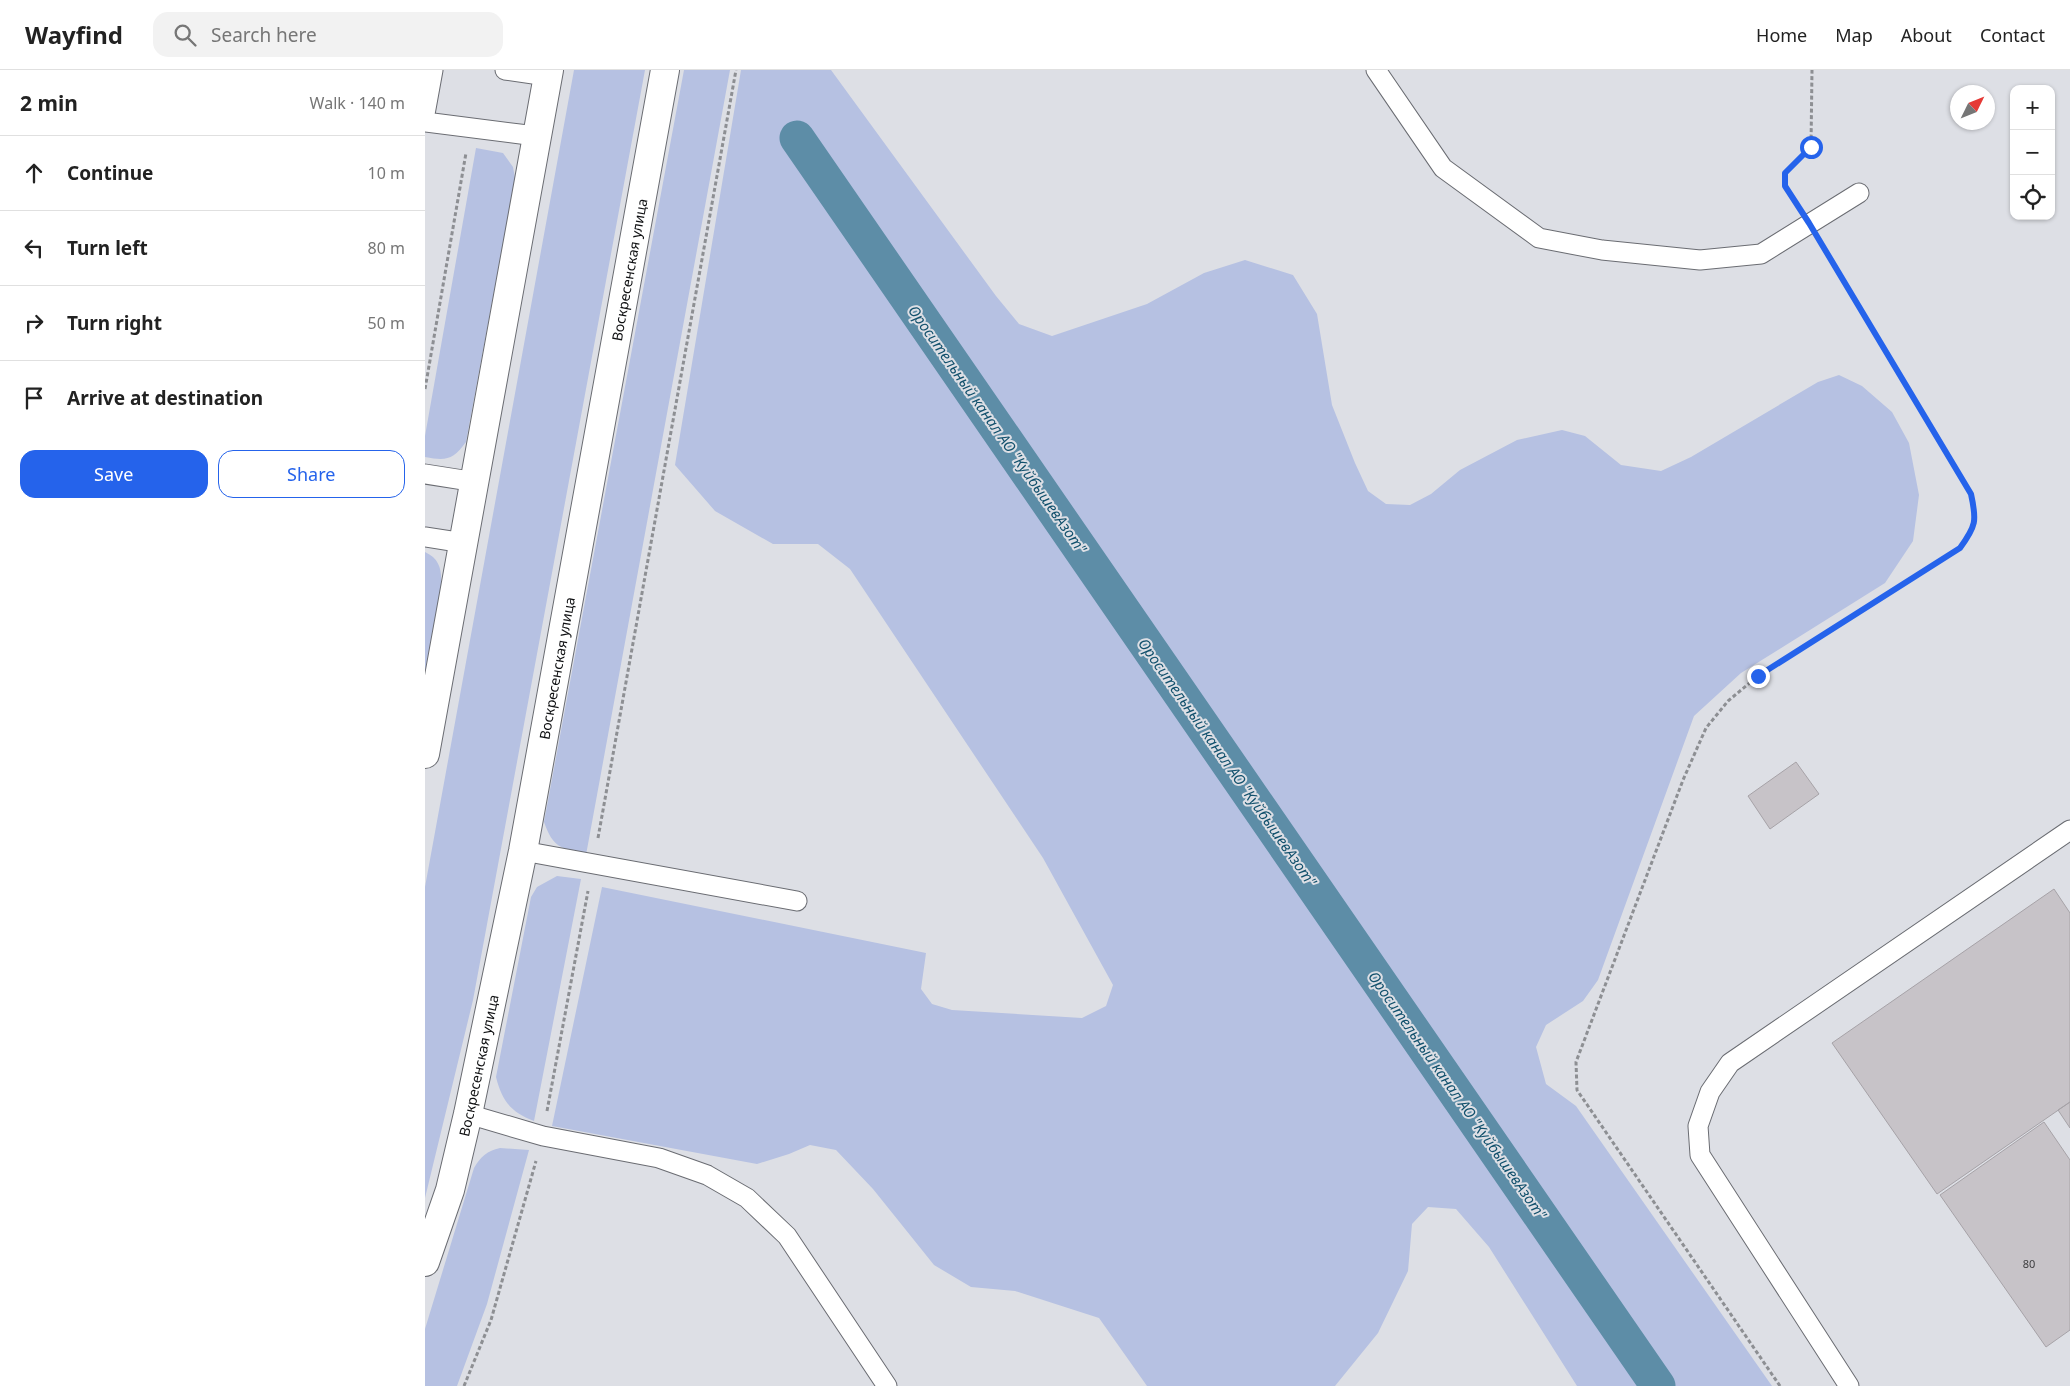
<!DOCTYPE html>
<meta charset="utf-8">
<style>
:root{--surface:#fff;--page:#f2f2f2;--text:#222;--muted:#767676;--line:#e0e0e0;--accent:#2563eb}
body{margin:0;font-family:"Noto Sans",sans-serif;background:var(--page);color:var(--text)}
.controls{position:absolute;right:15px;top:15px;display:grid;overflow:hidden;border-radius:10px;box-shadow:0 1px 4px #0004}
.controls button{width:45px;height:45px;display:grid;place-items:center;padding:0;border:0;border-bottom:1px solid var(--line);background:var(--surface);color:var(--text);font:25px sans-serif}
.compass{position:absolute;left:1525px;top:15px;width:45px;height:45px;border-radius:50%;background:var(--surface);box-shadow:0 1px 4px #0004;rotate:47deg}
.stop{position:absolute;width:15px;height:15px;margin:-11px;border:4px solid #2563eb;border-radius:50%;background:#fff}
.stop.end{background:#2563eb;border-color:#fff;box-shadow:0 1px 5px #0008}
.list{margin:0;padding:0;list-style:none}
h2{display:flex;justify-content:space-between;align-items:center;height:65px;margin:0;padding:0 20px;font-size:21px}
h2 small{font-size:16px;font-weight:400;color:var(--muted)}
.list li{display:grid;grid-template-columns:32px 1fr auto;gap:15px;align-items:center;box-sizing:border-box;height:75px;padding:0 20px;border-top:1px solid var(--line)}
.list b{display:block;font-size:19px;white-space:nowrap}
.list em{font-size:16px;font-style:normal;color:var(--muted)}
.actions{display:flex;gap:10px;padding:15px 20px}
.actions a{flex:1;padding:11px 0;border:1px solid var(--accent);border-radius:15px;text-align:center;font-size:18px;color:var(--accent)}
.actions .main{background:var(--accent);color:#fff}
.icon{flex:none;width:28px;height:28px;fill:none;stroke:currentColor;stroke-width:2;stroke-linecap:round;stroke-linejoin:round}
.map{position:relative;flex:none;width:1645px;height:1316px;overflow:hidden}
header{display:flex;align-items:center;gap:30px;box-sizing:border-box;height:70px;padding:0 25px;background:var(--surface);border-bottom:1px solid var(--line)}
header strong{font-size:24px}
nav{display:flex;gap:28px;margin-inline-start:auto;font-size:18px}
.search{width:350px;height:45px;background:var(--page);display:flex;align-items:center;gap:12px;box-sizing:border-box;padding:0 18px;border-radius:15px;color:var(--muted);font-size:19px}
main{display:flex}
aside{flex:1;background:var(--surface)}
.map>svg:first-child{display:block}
.green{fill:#b6c1e2}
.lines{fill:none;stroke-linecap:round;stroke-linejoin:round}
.canal{stroke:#5d8da7;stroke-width:35}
.building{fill:#c7c3c8;stroke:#a6a2a7}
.service-casing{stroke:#6a6c72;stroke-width:21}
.secondary-casing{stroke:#6a6c72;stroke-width:30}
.path{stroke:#8d8f93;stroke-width:3;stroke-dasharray:4 2.5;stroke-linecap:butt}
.service{stroke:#fff;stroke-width:19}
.secondary{stroke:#fff;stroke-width:28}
.route{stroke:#2563eb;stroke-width:6}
.labels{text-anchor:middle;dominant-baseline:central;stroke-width:4;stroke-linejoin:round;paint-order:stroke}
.number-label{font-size:11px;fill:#3e3e40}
.street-label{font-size:14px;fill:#101113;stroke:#dddfe5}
.water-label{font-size:15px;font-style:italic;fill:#11506c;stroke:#dddfe5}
</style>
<header>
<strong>Wayfind</strong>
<div class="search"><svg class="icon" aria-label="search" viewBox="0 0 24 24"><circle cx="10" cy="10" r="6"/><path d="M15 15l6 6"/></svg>Search here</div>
<nav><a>Home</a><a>Map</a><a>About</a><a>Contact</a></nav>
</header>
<main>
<aside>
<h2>2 min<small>Walk · 140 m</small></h2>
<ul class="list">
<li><svg class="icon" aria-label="ahead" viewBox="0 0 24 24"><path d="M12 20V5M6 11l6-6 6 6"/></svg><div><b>Continue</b></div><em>10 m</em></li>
<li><svg class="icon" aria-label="left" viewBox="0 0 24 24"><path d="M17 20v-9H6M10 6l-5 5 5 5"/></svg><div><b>Turn left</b></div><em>80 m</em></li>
<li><svg class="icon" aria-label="right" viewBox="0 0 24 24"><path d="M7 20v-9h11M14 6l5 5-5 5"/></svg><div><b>Turn right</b></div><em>50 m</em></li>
<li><svg class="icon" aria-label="arrive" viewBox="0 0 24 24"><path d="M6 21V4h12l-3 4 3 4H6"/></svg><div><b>Arrive at destination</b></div></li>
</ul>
<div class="actions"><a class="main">Save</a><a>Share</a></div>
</aside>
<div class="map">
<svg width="1645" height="1316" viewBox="0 0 1645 1316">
<rect width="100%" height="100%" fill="#dddfe5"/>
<path class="green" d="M149,0h71l-172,930 -48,198v-311z
M259,0h46l-144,785c-25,-7 -33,-7 -42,-33z
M316,0h90l165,226 23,28 33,12 95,-32 57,-31 41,-13 48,15 24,39 15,91 23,58 13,28 18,13 24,1 21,-11 29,-24 57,-30 45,-10 23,6 36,29 40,6 30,-14 127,-75 21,-7 23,11 30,26 17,31 10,52 -6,46 -28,42 -144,90 -47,43 -96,264 -15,21 -37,24 -10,22 10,37 30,22 196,280h-195l-88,-139 -33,-38 -28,-2 -16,17 -4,47 -30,62 -43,53h-188l-48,-68 -84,-27 -44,-4 -37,-22 -61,-76 -37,-39 -26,-5 -21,9 -32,10 -205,-38 50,-239 324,66 -5,36 11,15 20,6 130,8 24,-12 7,-21 -70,-127 -193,-289 -32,-25h-45l-58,-33 -40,-46z
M51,78l27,5 10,14 2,11 -49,264c-13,18 -20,19 -41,15v-21z
M0,482c15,7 17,18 16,34l-16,86z
M132,806l24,3 -47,242c-23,-9 -32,-20 -38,-44l35,-180 6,-10z
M75,1078l29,2 -42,154 -30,82h-32v-57l49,-161c7,-12 13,-17 26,-20z"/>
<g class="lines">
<path class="canal" d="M372,68l861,1248"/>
</g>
<path class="building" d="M1371,692l23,32 -49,35 -22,-33z
M1629,819l16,24v189l-133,92 -105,-151z
M1645,1032v26l-12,-18z
M1619,1052l26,38v170l-24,17 -106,-152z"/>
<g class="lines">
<defs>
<path id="service" d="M80,0l42,6
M951,0l67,98 96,70 63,12 98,10 61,-6 98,-61
M0,44l8,-44
M0,52l111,14
M0,404l51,8
M0,467l39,6
M98,781l274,50
M43,1044l75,22 116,22 48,17 40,23 40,38 100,150
M1424,1316l-149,-231 -2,-29 12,-34 20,-29 340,-233"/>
<g id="secondary">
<path d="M0,684l124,-684"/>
<path id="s1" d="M0,1192l25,-72 18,-76 55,-263 142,-781"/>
</g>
</defs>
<use href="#service" class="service-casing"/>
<use href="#secondary" class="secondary-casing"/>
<path class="path" d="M1370,133l-10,-16v-14l26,-26 1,-77
M0,319l41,-236
M173,768l138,-768
M122,1041l41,-220
M39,1316l27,-66 45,-159
M1355,1316l-203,-296 -1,-28 107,-282 23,-52 22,-27 30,-25 202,-128c16,-22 17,-27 11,-54l-148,-248"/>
<use href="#service" class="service"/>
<use href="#secondary" class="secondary"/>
</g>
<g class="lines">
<path class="route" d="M1333,606l202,-128c16,-22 17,-27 11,-54l-162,-271 -24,-37v-13l26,-26"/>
</g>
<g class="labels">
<g class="number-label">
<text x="1604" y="1193">80</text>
</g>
<g class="street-label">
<text stroke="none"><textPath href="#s1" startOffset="1014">Воскресенская улица</textPath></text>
<text stroke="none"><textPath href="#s1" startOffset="609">Воскресенская улица</textPath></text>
<text stroke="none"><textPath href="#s1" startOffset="204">Воскресенская улица</textPath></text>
</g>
<g class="water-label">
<text transform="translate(573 359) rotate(55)">Оросительный канал АО "КуйбышевАзот"</text>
<text transform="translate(803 692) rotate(55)">Оросительный канал АО "КуйбышевАзот"</text>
<text transform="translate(1033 1025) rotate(55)">Оросительный канал АО "КуйбышевАзот"</text>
</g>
</g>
</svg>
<div class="controls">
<button>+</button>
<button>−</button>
<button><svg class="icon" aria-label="locate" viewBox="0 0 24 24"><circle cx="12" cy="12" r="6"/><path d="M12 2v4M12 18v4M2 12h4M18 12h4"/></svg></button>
</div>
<svg class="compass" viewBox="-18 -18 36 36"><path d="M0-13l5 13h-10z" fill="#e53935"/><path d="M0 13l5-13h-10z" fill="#767676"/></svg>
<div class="stop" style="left:1386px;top:77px"></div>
<div class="stop end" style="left:1333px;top:606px"></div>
</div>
</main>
